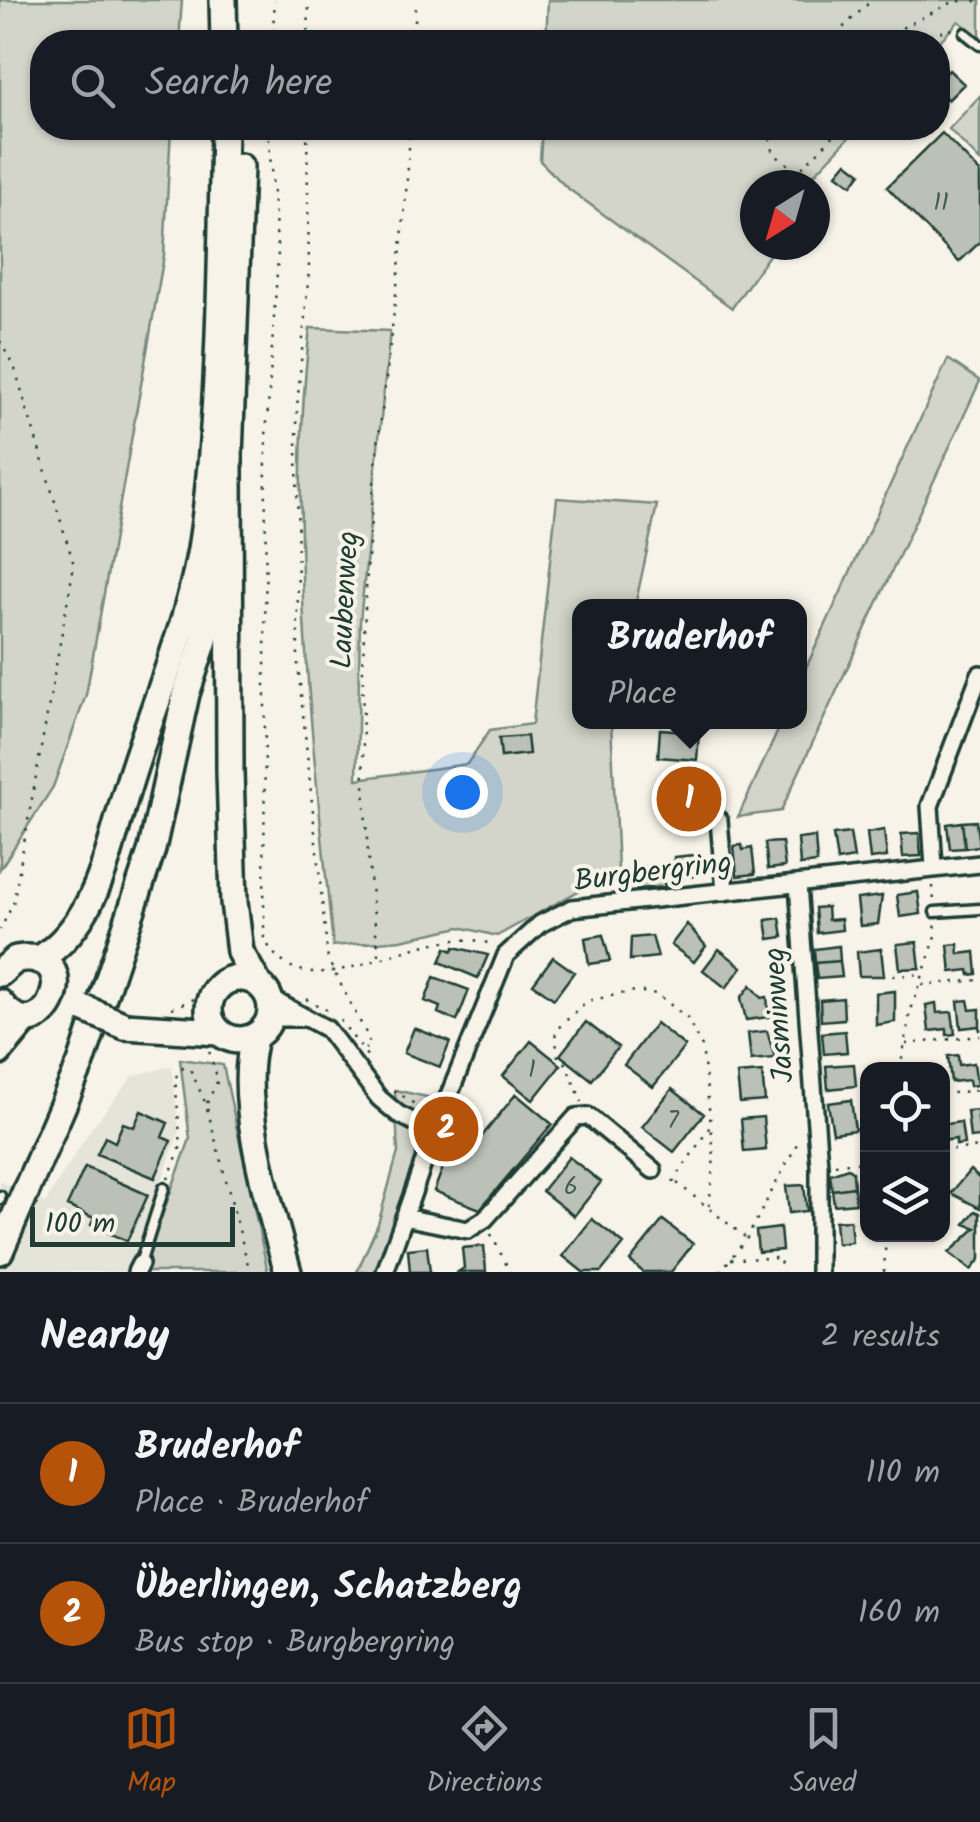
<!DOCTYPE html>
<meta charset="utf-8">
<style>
:root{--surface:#171b24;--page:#20242c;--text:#f1f3f6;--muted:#9ea1a6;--line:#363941;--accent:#b45309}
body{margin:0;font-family:Kalam,sans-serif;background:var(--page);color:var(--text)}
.controls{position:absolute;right:30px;bottom:30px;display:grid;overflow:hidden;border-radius:20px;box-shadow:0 2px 8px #0004}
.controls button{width:90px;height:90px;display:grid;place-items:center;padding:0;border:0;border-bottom:2px solid var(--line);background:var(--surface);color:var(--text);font:50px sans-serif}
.compass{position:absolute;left:740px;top:170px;width:90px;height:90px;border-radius:50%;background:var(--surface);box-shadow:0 2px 8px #0004;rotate:217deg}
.scale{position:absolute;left:30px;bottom:25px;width:205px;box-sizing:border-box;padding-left:10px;border:5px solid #1f3d34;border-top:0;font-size:28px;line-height:35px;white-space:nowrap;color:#1f3d34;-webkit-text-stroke:8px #f7f3e8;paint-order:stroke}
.you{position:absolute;left:462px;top:792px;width:35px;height:35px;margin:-25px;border:8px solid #fff;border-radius:50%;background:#1a73e8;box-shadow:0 0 0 15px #1a73e833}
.badge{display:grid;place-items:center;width:65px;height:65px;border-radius:50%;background:var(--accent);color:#fff;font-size:32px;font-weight:700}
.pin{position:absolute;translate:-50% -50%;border:5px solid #fff;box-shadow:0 2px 10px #0006}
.popup{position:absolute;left:572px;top:599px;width:235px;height:130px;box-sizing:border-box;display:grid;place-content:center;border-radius:20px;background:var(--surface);filter:drop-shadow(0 2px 8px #0005);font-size:32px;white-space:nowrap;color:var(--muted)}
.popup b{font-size:38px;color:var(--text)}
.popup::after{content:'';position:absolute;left:50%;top:100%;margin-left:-20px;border:20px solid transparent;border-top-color:var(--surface)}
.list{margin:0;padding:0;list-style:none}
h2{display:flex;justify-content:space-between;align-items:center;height:130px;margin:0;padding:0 40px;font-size:42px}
h2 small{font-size:32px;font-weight:400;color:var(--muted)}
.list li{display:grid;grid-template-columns:65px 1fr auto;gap:30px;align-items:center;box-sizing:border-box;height:140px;padding:0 40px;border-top:2px solid var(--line)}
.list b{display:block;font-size:38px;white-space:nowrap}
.list p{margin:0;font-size:32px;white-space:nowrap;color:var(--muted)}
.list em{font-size:32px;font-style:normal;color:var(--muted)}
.icon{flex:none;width:55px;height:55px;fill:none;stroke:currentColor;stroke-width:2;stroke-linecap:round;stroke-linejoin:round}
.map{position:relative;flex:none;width:980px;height:1272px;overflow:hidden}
.search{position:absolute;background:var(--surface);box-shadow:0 2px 8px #0004;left:30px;right:30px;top:30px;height:110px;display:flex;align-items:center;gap:25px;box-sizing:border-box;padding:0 35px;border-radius:40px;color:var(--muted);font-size:38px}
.sheet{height:410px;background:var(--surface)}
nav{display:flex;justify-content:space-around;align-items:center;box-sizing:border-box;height:140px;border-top:2px solid var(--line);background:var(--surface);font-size:28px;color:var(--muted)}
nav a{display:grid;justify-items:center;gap:5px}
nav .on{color:var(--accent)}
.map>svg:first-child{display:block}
.built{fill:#e5e4d9}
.green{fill:#d3d5ca;stroke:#79897f;stroke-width:2.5}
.building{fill:#bbc1b6;stroke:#1f3d34;stroke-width:2.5}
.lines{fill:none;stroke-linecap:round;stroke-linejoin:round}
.service-casing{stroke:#1f3d34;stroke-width:15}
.minor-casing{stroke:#1f3d34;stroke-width:22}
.tertiary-casing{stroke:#1f3d34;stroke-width:28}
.primary-casing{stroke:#1f3d34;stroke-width:32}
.trunk-casing{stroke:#1f3d34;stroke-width:32}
.path{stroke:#1f3d34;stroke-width:2.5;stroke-dasharray:2.5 8;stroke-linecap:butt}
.service{stroke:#f7f3e8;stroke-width:8}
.minor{stroke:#f7f3e8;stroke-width:15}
.tertiary{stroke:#f7f3e8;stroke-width:20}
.primary{stroke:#f7f3e8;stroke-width:25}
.trunk{stroke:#f7f3e8;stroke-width:25}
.primary-bridge-casing{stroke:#1f3d34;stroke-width:32;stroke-linecap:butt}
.primary-bridge{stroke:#f7f3e8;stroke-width:25}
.labels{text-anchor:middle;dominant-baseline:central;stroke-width:8;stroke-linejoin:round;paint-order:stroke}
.number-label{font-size:25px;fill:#465e54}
.street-label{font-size:30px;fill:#1f3d34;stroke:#f7f3e8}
</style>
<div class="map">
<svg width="980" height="1272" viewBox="0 0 980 1272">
<rect width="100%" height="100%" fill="#f7f3e8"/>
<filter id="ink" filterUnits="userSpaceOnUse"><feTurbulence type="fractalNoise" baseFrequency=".01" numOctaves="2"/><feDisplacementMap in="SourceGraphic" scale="20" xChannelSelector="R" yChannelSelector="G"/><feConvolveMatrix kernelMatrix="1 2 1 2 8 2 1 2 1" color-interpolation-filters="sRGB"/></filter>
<g filter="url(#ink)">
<path class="built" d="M172,1066l7,66 -49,140h-130v-91l45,22 47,-76 41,-51z"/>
<path class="green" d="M0,0h182l-3,42h-137v86h129l-7,127 -78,440 -33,92 -53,82z
M548,0h432v39l-21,-18 -21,22 -392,-1z
M980,96v65l-31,-32z
M542,128h316l-54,57h-49v60h21l-44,63 -166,-121 -26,-26z
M310,328l80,3 -30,290 -3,158 110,-15 23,-34 42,-6 25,-226 100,7 -22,101h-56v116h32l7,147 -121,67 -37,-9 -59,13 -68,6c-20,-203 -47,-415 -23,-618z
M948,359l32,22 -199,430 -43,6 44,-95h17v-39z
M180,1059l43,6 45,207h-127l49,-133z
M395,1090l41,9 -53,173h-26l21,-48 20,-72z"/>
<path class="building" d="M949,70l15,14 -16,16 -10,-10v-8z
M942,133l38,39v70l-21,20 -72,-75z
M847,162l14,11 -9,12 -15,-11z
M660,729l39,3 -2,28 -39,-3z
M527,736l2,18 -28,3 -2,-19z
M667,788l44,2 -1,22 -43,-3z
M976,821l3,25 -14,2 -3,-26z
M962,822l3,26 -15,1 -3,-25z
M884,830l3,27 -17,2 -3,-26z
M850,833l4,25 -17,3 -4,-26z
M919,833l2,23 -18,1 -2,-23z
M815,837l2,26 -17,2 -2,-26z
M782,842l3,25 -17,2 -3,-26z
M742,845l1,5 9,-2 3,26 -18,2 -3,-30z
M692,855l5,3 -3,18 -18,2 -2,-21z
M659,865l6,22 -28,2 -3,-21z
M918,892l3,22 -21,3 -3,-22z
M882,896l-4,28 -18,2 -3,-27z
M827,907l1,13 13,-1 1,11 -25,3 -2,-25z
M780,918l3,19 -14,2 -3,-19z
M687,924l19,22 -12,16 -23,-17z
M603,935l7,26 -21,3 -4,-26z
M652,936l6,21 -28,3 1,-22z
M917,942l3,26 -20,1 -3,-25z
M958,944l1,10 16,-2 2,22 -7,1 -1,-5 -18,2 -3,-27z
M839,946l1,15 -25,2 -1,-14z
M454,947l34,8 -10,23 -38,-16 6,-14 7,3z
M719,949l23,18 -16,21 -23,-18z
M881,949l3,27h-25l-2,-24z
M553,957l21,15 -20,27 -21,-15z
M840,961l2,16 -25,2 -2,-16z
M434,977l35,13 -12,31 -19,-8 2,-6 -15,-6z
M751,985l11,13 5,-1 2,20 -23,3 -5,-22z
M895,991v31l-19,3v-32z
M843,998l1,21 -23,2 -1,-21z
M968,1000l2,10 10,-1v22l-1,-5 -18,2 -3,-27z
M936,1003l1,10 15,-1 3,22 -8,1v-6l-18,2 -3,-26z
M586,1022l32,25 -26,33 -32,-25z
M656,1023l29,23 -32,41 -29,-22z
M414,1028l36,14 -10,25 -36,-14z
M767,1031l8,27 -24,2 -3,-27z
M845,1031l2,21 -23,2 -2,-21z
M531,1041l30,24 -28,35 -30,-24z
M958,1055l1,10 15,-2 3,22 -7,1 -1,-6 -18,2 -3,-26z
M854,1064l2,22 -28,3 -2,-23z
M762,1072l3,29 -25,2 -3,-29z
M672,1089l32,25 -30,38 -32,-25z
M516,1094l36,30 -72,85 -46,-18 18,-47 18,7z
M851,1100l4,30 -22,3 -5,-30z
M977,1110l3,27 -10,1 -3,-27z
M141,1111l27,12 -6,14 9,4 -16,37 -58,-24 8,-17 10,5 8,-19 11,4z
M942,1114l4,10 15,-2 3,22 -8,1v-6l-14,2z
M763,1117l3,33 -22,2 -3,-33z
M569,1157l32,25 -27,34 -32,-25z
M85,1167l63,28 -21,46 -36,-16 3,-7 -27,-12z
M848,1168l5,4 1,15 -22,3 -2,-16z
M970,1170l10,9v29l-29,-15z
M804,1185l3,26 -18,2 -3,-27z
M854,1187l2,16 -22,2 -2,-15z
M975,1211l5,2v46l-9,11 -22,-17 27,-25 -11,-4z
M592,1219l32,25 -23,28h-18l-20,-16z
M663,1220l30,24 -22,28h-28l-13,-11z
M850,1220l2,22 -15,2 -2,-23z
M780,1228l2,22 -24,2 -2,-21z
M484,1246l2,26h-28l6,-4 -2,-20z
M427,1247l3,25h-20l-2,-23z"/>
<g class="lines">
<defs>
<path id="service" d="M965,33l15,12
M935,912l45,-3
M0,1196v3
M140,1264l24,-76"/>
<path id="minor" d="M719,820l6,72
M934,867l-4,-61 50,-132
M798,885l21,280v107
M270,998l57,31 52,69 19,16 36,18
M270,1018h36
M404,1217l64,13 17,-11 91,-102 12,-1 65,54
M136,1272l4,-8
M385,1272l51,-145 70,-172 34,-31 32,-16 408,-44"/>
<path id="tertiary" d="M0,1033l4,-25
M0,1054l30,-36"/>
<path id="primary" d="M223,0l1,42
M240,167l-11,289 1,316 4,130 6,50 17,30
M38,960c61,-37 71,-114 91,-177 26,-85 64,-165 75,-254 17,-132 17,-269 20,-401
M0,973l16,-14c74,-13 29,102 -16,44
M209 1009a31 31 0 1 1 62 0a31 31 0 1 1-62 0Z
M125,1026l93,6
M255,1036c-20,61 16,175 33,236"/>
<path id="trunk" d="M0,1251l81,-188 71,-214 34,-155 18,-54 25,-184"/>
</defs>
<use href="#service" class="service-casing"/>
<use href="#minor" class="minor-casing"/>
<use href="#tertiary" class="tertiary-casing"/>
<use href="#primary" class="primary-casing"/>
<use href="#trunk" class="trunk-casing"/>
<path class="path" d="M975,0l5,9
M272,42l3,-42
M308,42l1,-42
M414,42l2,-42
M828,42l44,-42
M874,42l79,-40 16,-2
M886,42l14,-12
M922,42l24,-13 8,1
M268,128l10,129 -12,180 -2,501c43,87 156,-23 229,7
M307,128l2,142 -12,138 1,257 30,295 40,77 2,9 -5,3
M767,128l7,26 24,18 43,-44
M0,341l15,28 59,196 -61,339 -13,26
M933,886l1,17
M379,955c-22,-160 -20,-311 -5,-471 12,-119 31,-237 36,-356
M893,976l30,-2
M922,985l58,-5
M306,999l24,13
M172,1008l20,-8 31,-33
M340,1020l31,41
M906,1044l74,-8
M558,1057l-3,-26 32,-30 48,-10 22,3 30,24 15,29 9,78 -37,56 -6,-3
M565,1062l17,40
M900,1070l10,-57 26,-77 -1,-15
M394,1090l22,15 15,-3
M942,1094l38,-4
M207,1103l11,-23 -9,-29
M942,1151l38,-4
M835,1164l33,-2
M168,1179l13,-33 -6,-68 8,-11 7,2 16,35 44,168
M677,1183l68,54
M709,1206l5,-49 -3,-32
M491,1234l19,38
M731,1259l49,-1 2,14
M720,1272l27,-34 51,-96
M884,1272l2,-38"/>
<use href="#service" class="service"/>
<use href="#minor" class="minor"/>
<use href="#tertiary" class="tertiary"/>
<use href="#primary" class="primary"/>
<use href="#trunk" class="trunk"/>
<defs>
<path id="primary-bridge" d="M85,1009l40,17"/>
</defs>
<use href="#primary-bridge" class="primary-bridge-casing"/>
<use href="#primary-bridge" class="primary-bridge"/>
</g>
</g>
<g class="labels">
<g class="number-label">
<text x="941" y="203">11</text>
<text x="532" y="1070">1</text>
<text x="673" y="1121">7</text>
<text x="571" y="1187">6</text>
</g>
<g class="street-label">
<text transform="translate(346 600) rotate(-87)">Laubenweg</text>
<text transform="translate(653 873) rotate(-7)">Burgbergring</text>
<text transform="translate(780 1015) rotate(-94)">Jasminweg</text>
</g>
</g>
</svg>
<div class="controls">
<button><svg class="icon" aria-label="locate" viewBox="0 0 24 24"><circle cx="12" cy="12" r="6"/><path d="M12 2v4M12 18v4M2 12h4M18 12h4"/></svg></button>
<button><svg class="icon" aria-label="layers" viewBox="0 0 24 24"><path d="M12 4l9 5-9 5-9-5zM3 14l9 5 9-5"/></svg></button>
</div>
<svg class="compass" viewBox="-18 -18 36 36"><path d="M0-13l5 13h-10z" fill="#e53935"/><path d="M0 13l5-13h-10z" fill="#9ea1a6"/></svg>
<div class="scale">100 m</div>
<div class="you"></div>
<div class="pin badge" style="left:689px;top:799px">1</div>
<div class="popup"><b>Bruderhof</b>Place</div>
<div class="pin badge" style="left:446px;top:1129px">2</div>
<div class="search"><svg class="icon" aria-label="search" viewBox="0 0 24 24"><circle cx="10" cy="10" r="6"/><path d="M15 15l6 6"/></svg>Search here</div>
</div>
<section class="sheet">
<h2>Nearby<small>2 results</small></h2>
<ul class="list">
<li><span class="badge">1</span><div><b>Bruderhof</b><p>Place · Bruderhof</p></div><em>110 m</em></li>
<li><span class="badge">2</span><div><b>Überlingen, Schatzberg</b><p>Bus stop · Burgbergring</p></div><em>160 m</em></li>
</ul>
</section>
<nav>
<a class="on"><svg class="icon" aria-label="map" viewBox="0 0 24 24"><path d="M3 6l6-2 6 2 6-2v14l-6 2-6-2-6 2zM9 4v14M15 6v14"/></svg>Map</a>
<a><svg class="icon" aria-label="directions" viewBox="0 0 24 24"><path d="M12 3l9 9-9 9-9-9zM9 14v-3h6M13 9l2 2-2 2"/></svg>Directions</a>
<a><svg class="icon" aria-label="saved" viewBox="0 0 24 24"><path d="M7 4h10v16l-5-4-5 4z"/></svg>Saved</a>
</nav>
